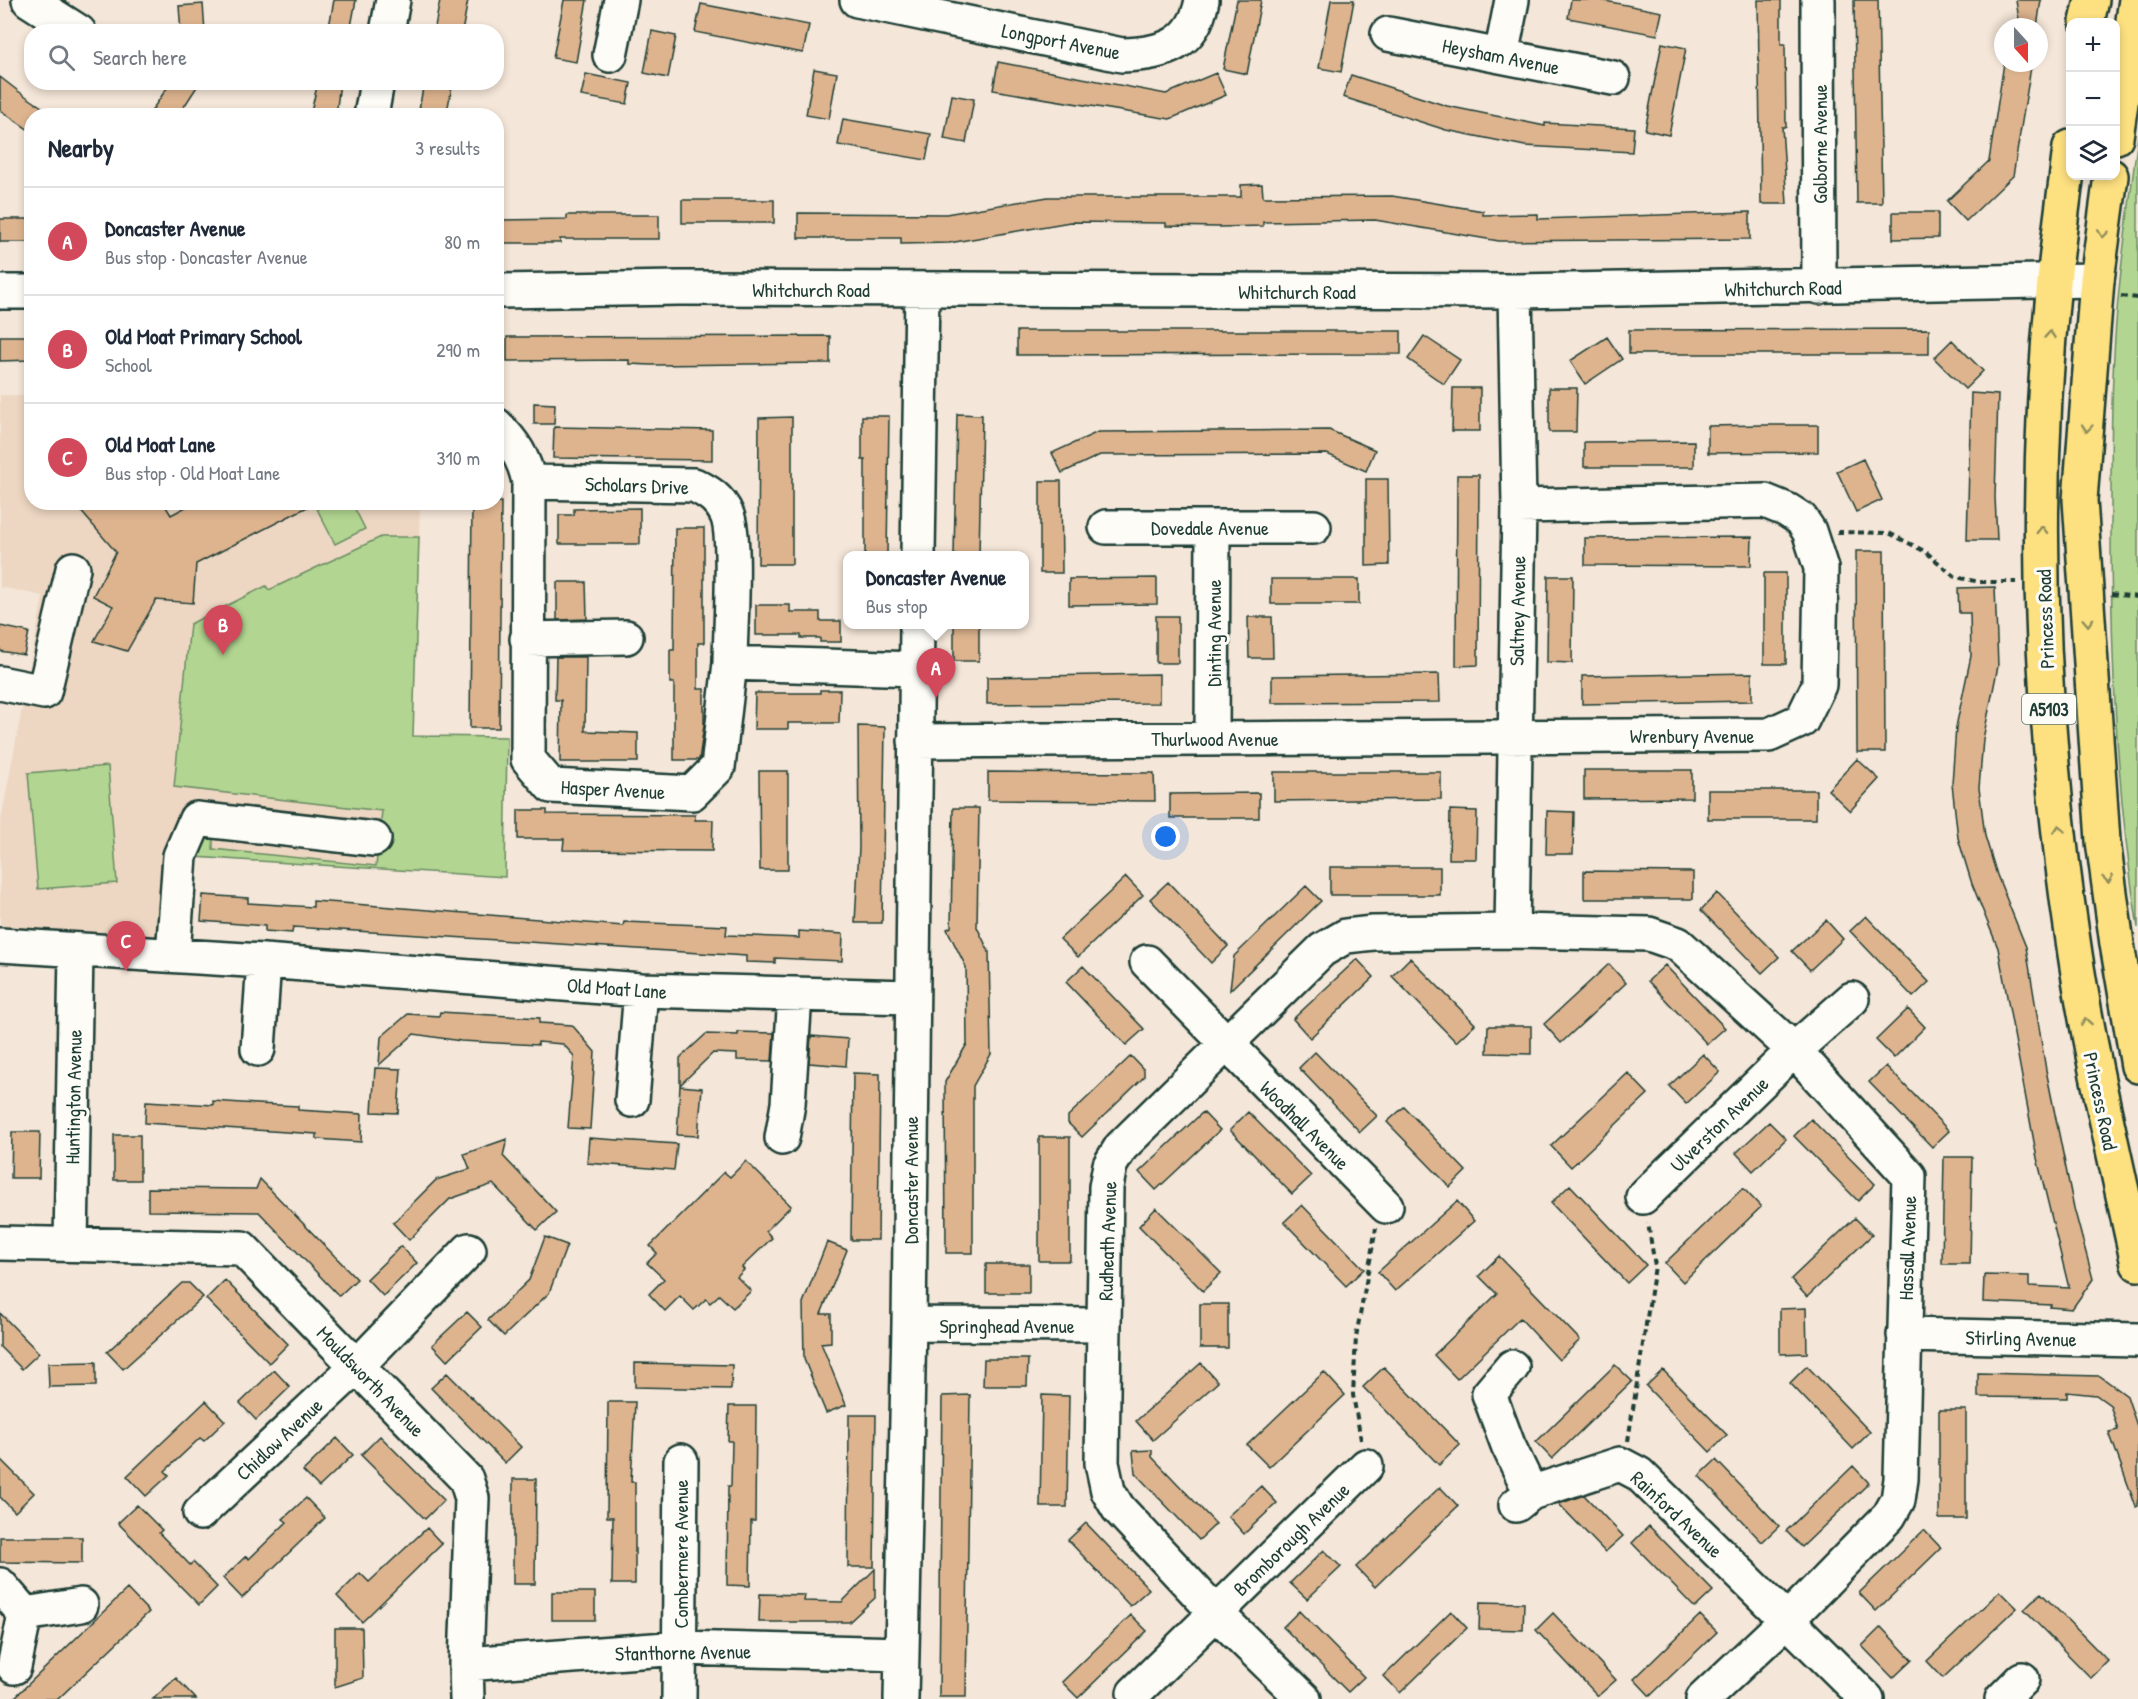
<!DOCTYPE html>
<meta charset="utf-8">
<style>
:root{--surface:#fff;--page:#f2f2f3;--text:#1f2937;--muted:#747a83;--line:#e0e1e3;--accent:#d1495b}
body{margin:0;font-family:"Patrick Hand",sans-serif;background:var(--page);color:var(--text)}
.controls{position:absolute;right:18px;top:18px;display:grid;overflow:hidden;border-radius:12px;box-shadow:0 3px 9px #0003}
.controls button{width:54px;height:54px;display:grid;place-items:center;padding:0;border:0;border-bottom:2px solid var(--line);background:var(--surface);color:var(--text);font:30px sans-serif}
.compass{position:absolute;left:1994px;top:18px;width:54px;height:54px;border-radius:50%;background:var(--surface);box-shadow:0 3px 9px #0003;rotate:159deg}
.you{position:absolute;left:1166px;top:837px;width:21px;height:21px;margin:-15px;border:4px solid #fff;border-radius:50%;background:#1a73e8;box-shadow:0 0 0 9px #1a73e833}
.badge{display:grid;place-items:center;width:39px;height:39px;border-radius:50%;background:var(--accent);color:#fff;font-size:20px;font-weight:700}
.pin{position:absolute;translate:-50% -50px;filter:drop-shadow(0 2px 3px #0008)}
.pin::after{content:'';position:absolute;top:32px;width:21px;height:18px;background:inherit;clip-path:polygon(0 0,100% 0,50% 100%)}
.popup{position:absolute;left:843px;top:551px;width:186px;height:78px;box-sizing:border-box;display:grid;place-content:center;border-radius:12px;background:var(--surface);filter:drop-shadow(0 2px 4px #0005);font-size:20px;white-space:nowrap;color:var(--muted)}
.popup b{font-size:22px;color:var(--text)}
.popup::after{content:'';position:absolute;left:50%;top:100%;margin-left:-12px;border:12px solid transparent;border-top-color:var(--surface)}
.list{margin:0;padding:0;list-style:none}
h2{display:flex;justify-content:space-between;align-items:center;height:78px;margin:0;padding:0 24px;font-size:26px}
h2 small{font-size:20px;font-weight:400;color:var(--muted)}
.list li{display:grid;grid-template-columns:39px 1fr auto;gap:18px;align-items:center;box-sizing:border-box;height:108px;padding:0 24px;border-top:2px solid var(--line)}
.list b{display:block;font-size:22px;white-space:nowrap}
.list p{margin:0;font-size:20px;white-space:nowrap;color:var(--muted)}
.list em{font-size:20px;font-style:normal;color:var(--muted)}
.icon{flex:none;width:33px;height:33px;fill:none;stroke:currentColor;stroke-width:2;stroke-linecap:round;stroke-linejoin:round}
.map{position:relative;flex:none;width:2138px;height:1699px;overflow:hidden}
.search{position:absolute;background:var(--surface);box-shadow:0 3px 9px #0003;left:24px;top:24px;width:480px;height:66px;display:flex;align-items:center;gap:15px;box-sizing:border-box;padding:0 21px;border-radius:24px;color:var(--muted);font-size:22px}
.panel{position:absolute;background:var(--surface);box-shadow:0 3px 9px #0003;left:24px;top:108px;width:480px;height:402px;border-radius:24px}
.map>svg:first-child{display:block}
.built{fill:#edd7c2}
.green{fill:#b2d691;stroke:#688a62;stroke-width:1.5}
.building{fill:#deb48f;stroke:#1f3d34;stroke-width:1.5}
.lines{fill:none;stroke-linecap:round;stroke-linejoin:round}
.minor-casing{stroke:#1f3d34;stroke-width:38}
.highway-casing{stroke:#1f3d34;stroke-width:38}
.path{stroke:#1f3d34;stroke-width:4;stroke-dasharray:6 4.5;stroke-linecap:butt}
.minor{stroke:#fdfcf7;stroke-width:33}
.highway{stroke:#fde080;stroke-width:33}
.oneway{stroke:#8e8e5a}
.labels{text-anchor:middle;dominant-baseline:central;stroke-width:6;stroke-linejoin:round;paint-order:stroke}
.shield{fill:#fdfcf7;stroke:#62766e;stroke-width:1.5}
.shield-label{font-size:18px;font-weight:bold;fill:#1f3d34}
.street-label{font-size:20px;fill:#1f3d34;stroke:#fdfcf7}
</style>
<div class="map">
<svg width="2138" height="1699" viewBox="0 0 2138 1699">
<rect width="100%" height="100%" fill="#f4e6d8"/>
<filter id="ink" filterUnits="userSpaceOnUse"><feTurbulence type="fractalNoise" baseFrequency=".0167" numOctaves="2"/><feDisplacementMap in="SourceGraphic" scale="12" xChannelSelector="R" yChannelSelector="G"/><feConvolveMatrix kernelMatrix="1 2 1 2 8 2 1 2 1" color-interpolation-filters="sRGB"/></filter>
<g filter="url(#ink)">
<path class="built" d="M0,395l31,1 1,106 388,1 -7,233 94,1 -2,140 -309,-20 -22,81 -174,-11v-101l43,-230 -43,-9z"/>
<path class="green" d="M2138,136v792c-22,-134 -27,-271 -27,-407 0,-80 0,-161 9,-241 5,-48 12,-96 18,-144z
M314,503h38l13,26 -30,15z
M381,537h38l-6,199 94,1 -2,140 -310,-20 9,-26 9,3v15l163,17 6,-55 -208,-24 16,-163 76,-38 3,4z
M108,766l9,117 -79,6 -10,-116z"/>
<path class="building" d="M334,0h22l-6,32h-22z
M440,0h28l-6,32h-28z
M564,0h23l-11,62 -23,-4z
M1237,0h24l-14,74 -24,-5z
M1331,0h23l-13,72 -22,-4z
M1571,0h29l62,12 -5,23 -89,-17z
M1758,0h23v44h4l1,83h-4l5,77h-26z
M1854,0h24l4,203h-25z
M2016,0h25l-4,27h-17z
M203,4l2,28h-24l-2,-26z
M701,4l108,21 -6,28 -108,-21z
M652,31l24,5 -8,42 -24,-5z
M1662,43l24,5 -17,87 -24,-5z
M998,62l168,32 50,-21 10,22 -56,24 -177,-29z
M2004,63l27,4 -18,109 -47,45 -19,-20 42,-40z
M814,69l23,4 -8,46 -23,-4z
M586,74l45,9 -4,21 -46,-8z
M1351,75l96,31 98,20v-3l89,5 -2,24 -107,-6 -79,-16 -103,-33z
M0,77l18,14 37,25h-23v16l-32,-22z
M171,82h29l-22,34h-30z
M318,82h22l-4,34h-26z
M424,82h29l-7,34h-28z
M952,95l22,4 -8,44 -22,-4z
M843,119l88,15 -5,26 -88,-15z
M1262,184l1,13 129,-1 91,15v4l55,-1v5l212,-7v27l-251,2 -124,-21 -112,2v4l-44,1 -53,-1v-3l-96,-1 -121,21 -48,1v-6h-103v-25l148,1 102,-17h193v-12z
M682,200h92v23h-92z
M1893,212h45v26l-45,1z
M567,215h92v24h-99v4h-64v-23l71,-1z
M0,219h32v23h-32z
M1929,329v25h-300v-24z
M1017,331h384v23l-384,1z
M0,336h32v24l-32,1z
M830,336v27l-179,2 -22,-1v-4l-122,1v-24z
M1424,336l36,24 -16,24 -36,-25z
M1607,337l15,22 -37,25 -15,-23z
M1952,340l31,31 -18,18 -31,-31z
M1453,388h27v43h-28z
M1549,388h28l-1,44h-27z
M1971,393l27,2 -3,102 2,43h-30z
M534,403l21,1 -1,20h-20z
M957,414l25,1 -3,140h-25z
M862,416h27l-2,139h-22v-95h-3z
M792,417v147h-34l1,-146z
M1763,425h55v27l-110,1v-27z
M554,427l158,3v30l-159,-2z
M1329,430l46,20 -9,21 -39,-17 -227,1 -38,18 -10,-20 46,-21z
M1694,441v26h-110v-25z
M1863,459l19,41 -26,12 -19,-41z
M1457,475h22l-1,190 -22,1z
M1366,479h22l1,86 -23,1z
M1040,481h21l1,92h-22z
M73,502h90l8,13 24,-13h122l-121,62 -3,39 -37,-3 -29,51 -33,-10 19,-35 -20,-10 23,-44z
M472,502h29l-2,226h-29z
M640,508v36h-81v-29h15v-6z
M675,528h29v115h-6v46h6v36l-5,35h-25v-77h-4v-33h4z
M1752,537l-1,29 -166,-1v-27z
M1856,551h28l1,201h-28z
M1764,573h22v91h-22z
M1548,576h25l-1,87 -25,-1z
M1157,578v26l-88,1v-26z
M1271,579h88v25h-88z
M557,582h29l1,37 -30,1z
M1995,587l3,79 -15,73 -4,49 6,48 12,39 29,72 20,123 28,138 19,71 -21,30 -22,-2 1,-2 -68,-3 1,-27 45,1v10l40,2 -32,-130 -39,-210 -26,-64 -14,-46 -6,-54 4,-57 15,-71 -1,-43h-11l-1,-25z
M756,605h34v7h30v9h21v21h-21v-4h-19v-3h-45z
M1156,616h22v47h-22z
M1248,617h24l1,41h-24z
M954,624h25v37h-25z
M0,626l29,6 -5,23 -24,-4z
M556,657h30l-1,74 53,2v29h-78l1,-62h-6z
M1752,673v28l-170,3v-28z
M1159,674v29l-172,1v-27z
M1439,674l1,28 -168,1v-27z
M820,690h20l-1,33h-51v6h-34l1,-36h65z
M858,726l27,1 -3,196h-27l4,-76z
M1857,759l22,20 -29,32 -22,-21z
M1584,770h108v28l-108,1z
M759,771h29v99h-28z
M988,772l166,1 1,28 -167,-1z
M1274,772h167v27l-167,2z
M1708,790h108v29h-108z
M1259,793v25h-89v-24z
M953,808h26l-2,119 12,25 2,102 -18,32v167h-27l-1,-171 22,-38 -1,-77 -19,-38 4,-2z
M518,810h29v4l148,1v5h18l-1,31 -149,-1 1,-11h-46z
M1450,810l27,1 -1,48h-27z
M1547,811l27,1 -1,42h-27z
M1330,867h110v28h-110z
M1584,871l109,1v27h-109z
M1126,877l17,18 -65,62 -18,-18z
M1168,882l60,64 -17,17 -61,-64z
M1306,886l15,15 -91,89 4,-34z
M1717,893l62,64 -17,16 -61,-63z
M203,895l45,3v5l32,2 33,2v-6l29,2 281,23 1,-4 103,4 -1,9 73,3v-7l44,3 -1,27 -67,-3v5l-29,-1v-6l-390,-25 -63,-4 -1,6 -27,-2v-5l-64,-5z
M1866,916l63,66 -16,15 -63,-66z
M1826,920l17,19 -33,31 -18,-19z
M1410,958l65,66 -19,18 -64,-66z
M1357,959l17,18 -64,61 -17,-19z
M1609,964l17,19 -65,60 -17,-19z
M1665,965l60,63 -18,16 -59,-63z
M1083,966l61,63 -18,16 -60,-63z
M1908,1009l17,18 -31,31 -18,-18z
M440,1012l100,6 -1,5 33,2 23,27 -5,77 -22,-1 6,-72 -11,-12 -25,-2v3l-77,-4 -47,-7 -35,31 2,-28 27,-23 31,2z
M1488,1026h43v28l-44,-1z
M738,1032l36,1 -2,28 -35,-1v-6l-24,-1 -33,32v-27l26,-24 32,1z
M811,1036l37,3 -2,27 -37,-3z
M1315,1052l62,64 -17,16 -61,-64z
M1703,1054l17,18 -34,32 -17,-18z
M1131,1056l13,14v7l-62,60 -14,-14v-7z
M1886,1066l63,65 -17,16 -63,-65z
M375,1068l26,1 -3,44 -26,-1z
M853,1073l27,1 -2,166h-27z
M1628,1073l20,21 -77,73 -20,-21z
M680,1086l22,2 -4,48 -21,-1z
M146,1101l67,4v-4l44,3 41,2v4l64,4 -1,28 -44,-3v-5l-172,-11z
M1404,1107l62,64 -16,16 -63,-65z
M1203,1112l17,18 -64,60 -17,-18z
M1248,1112l63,64 -19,18 -62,-64z
M1811,1119l64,65 -17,17 -64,-65z
M1769,1122l17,17 -33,32 -17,-18z
M12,1132h28l-1,46h-28z
M114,1135h26v45h-26z
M1039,1137h31v124h-31z
M589,1138l88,6 -3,26 -87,-7z
M507,1139l-4,17 53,56 -19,18 -44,-46 -43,15 -41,41 -16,-17 43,-43 34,-11 -6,-15z
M1944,1157h28l-2,107h-28z
M746,1161l45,45 -25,25 6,7 -30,29 2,3 -7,7 14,14 -18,17 -14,-13 -9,8 -4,-4 -12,11 -14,-14 -15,15 -16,-17 15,-15 -17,-16 10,-10 -7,-7 74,-74 6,5z
M260,1179l97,100 -18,17 -80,-84 -111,-1v-23l108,1z
M1570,1185l76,80 -19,18 -76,-80z
M1743,1188l18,19 -78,75 -18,-19z
M1457,1201l17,20 -79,70 -17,-19z
M1302,1205l62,64 -18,17 -62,-64z
M1156,1208l65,65 -18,18 -64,-65z
M1855,1218l17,17 -65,62 -16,-18z
M545,1237l22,8 -18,48 -45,43 -16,-16 41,-40z
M827,1242l20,8 -26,64h10v28l-10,1 25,62 -20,8 -22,-54 -1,-56z
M401,1246l16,17 -34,33 -16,-17z
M1499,1256l81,84 -21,20 -39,-42 -63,61 -23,-24 63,-61 -18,-18z
M986,1264h43v29h-43z
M225,1280l63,64 -19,19 -63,-64z
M182,1283h7l14,14 -80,72 -16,-17z
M1200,1304h28v44h-28z
M1806,1308l1,45 -27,1v-45z
M467,1312l15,15 -35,34 -15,-16z
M0,1313l39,40 -17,16 -22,-22z
M984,1359h44l-1,27h-44z
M96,1362v24l-47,1 -1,-24z
M635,1363l97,2 -1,24 -96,-2z
M1201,1363l17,19 -65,58 -17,-19z
M1615,1365l17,16 -80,78 -16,-17z
M1807,1366l63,66 -17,17 -63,-66z
M1384,1367l76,78 -21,20 -76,-78z
M274,1370l16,17 -34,33 -16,-17z
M1663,1370l64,65 -17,17 -64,-66z
M1324,1372l21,23 -76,72 -22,-22z
M447,1373l74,74 -16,16 -74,-75z
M1978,1373l122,3 27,20 11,33v77l-2,1 -27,-75 9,-2 -8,-25 -14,-10 -29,-3v6l-89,-1z
M970,1395l-4,302h-27l3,-301z
M1042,1395l27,1 -2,111h-27z
M206,1401l19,20 -21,20 -4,-3 -35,33 4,4 -23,21 -19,-20z
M608,1402h27l-4,80h4v102h-23l1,-67h-6z
M729,1406h27l-1,115h-4l-1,65 -23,-1 1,-99h3l1,-45h-4z
M1939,1410h27v109h-27z
M849,1415h27l-2,152h-26z
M380,1436l64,64 -19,19 -64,-64z
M337,1438l16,17 -34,32 -16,-16z
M1152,1450v7l64,67 -17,16 -64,-67 -2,-22z
M0,1459l34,34 -19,19 -15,-15z
M1716,1460l63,66 -17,16 -63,-66z
M1853,1466l16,17 -67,64 -16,-16z
M513,1479h23l-1,105h-22z
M1261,1486l16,17 -33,31 -16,-18z
M1440,1487l18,19 -83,81 -19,-20z
M1584,1495l39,41 -18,16 -46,-48z
M306,1498l19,20 -83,80 -19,-20 23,-22 3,3 38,-37 -4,-3z
M137,1505l25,25 -3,3 31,32 3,-3 24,25 -18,18 -81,-82z
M1086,1523l63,66 -19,17 -62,-66z
M1649,1526l64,65 -18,17 -63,-65z
M427,1528l15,16 -80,78 -25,-26 23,-23 9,9z
M1924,1530l17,18 -65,63 -17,-18z
M0,1537h82v26l-82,-1z
M1324,1550l17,17 -34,32 -17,-16z
M875,1569v29l-26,24h-90l1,-28 45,1 -1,6 38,1z
M127,1589l22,23 -91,87h-45z
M2000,1591l17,17 -74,70 -16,-17z
M552,1592h43v28h-43z
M2041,1593l67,68 -17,17 -67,-68z
M1480,1602l44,1 -1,27 -44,-1z
M1299,1611l65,66 -16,15 -65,-65z
M1451,1611l16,17 -67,65 -16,-17z
M1553,1613l63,67 -18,16 -62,-66z
M1131,1615l16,16 -69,67 -16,-16z
M1700,1615l17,17 -67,64 -16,-17z
M1881,1627l31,33 -19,18 -31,-32z
M335,1628h27l1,50 -28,9z
M176,1678l20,21h-43z"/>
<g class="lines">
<defs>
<path id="minor" d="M29,0l50,32
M857,0l265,55c41,-1 72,-10 80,-55
M1818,0l1,287
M387,32l6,-32
M1388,34l225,44
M610,55l11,-55
M1501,56l11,-56
M371,116l6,-34
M496,291l183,-3 836,3 582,-11
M0,292h32
M496,425c18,18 28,33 33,57l-1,277 23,27 141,7 26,-26 12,-104 186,6
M529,482l165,3c15,7 26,14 33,30 10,23 3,118 3,148
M1106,527h208
M918,556l4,-266
M527,639l99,-2
M0,683l44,9 29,-123
M1212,738l1,-211
M915,741l854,-6 33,-15 17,-35 2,-117 -12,-37 -8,-12 -14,-9 -22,-9 -246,5
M1512,931l7,-425 -4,-215
M0,945l264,16 377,29 270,7
M173,955l7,-99 16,-37 178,20
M1147,962l239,244
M258,1049l6,-88
M632,1100l9,-110
M782,1138l6,-34 7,-109
M1643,1197l151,-147 58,-51
M0,1243l242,5 224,231 6,19 -6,166 1,35
M71,1244l5,-294
M909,1324l195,1
M1904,1335l234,5
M1512,1367l-23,27 19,51 23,48
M1516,1505l15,-12 89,-29 19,10 228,225
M200,1513l157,-147 112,-116
M0,1585l25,29
M466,1664l214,-16 221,6
M14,1667l11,-53 56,-9
M1134,1693l232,-227
M679,1699l2,-238
M901,1699l8,-375 8,-700
M1304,1699l-88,-86 -98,-105 -10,-17 -6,-28 4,-276 4,-22 11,-18 201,-197 24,-14 27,-3 139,-2 137,3 29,10 116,106 115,126 -8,303 -3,21 -9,16 -101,103 -85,80
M2002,1699l20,-20"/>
<path id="highway" d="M2087,22l5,-22
M2116,137l20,-137
M2070,147c-5,45 -12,90 -16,135 -23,222 -13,451 21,672 16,105 41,207 63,310
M2111,176l-14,104 -17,220 23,341 14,103 21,122"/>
</defs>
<use href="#minor" class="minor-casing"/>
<use href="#highway" class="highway-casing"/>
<path class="path" d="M2121,296l17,2
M1837,532l52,1 37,19 29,25 25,5h36
M2111,594l27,3
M1361,1440l-8,-45 3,-58 20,-109
M1628,1441l27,-175 -7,-43"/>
<use href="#minor" class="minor"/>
<use href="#highway" class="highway"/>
</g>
<defs><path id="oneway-chevron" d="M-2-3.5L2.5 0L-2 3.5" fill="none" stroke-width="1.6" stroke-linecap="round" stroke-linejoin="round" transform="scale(1.5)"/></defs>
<g class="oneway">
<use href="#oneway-chevron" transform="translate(2103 234) rotate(97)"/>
<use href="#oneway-chevron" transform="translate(2050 335) rotate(-86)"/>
<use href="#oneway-chevron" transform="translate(2087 428) rotate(95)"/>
<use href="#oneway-chevron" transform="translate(2042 530) rotate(-90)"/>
<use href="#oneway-chevron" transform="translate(2088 622) rotate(88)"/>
<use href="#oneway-chevron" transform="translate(2059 829) rotate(-95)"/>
<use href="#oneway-chevron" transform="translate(2108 879) rotate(82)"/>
<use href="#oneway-chevron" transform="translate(2086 1022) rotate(-99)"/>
</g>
</g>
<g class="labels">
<rect class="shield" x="2022" y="694" width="54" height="30" rx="4.5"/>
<g class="shield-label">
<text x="2049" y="709">A5103</text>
</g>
<g class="street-label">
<text transform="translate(1061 41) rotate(11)">Longport Avenue</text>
<text transform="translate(1501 56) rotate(11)">Heysham Avenue</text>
<text transform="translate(1819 144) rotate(-90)">Golborne Avenue</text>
<text transform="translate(1783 288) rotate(-1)">Whitchurch Road</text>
<text x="811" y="289">Whitchurch Road</text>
<text x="1297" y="291">Whitchurch Road</text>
<text transform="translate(637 485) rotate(2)">Scholars Drive</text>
<text x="1210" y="527">Dovedale Avenue</text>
<text transform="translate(1517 611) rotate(-89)">Saltney Avenue</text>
<text transform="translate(2045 619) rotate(-92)">Princess Road</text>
<text transform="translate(1213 633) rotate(-90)">Dinting Avenue</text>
<text x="1692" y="735">Wrenbury Avenue</text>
<text x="1215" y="738">Thurlwood Avenue</text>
<text transform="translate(613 789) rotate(3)">Hasper Avenue</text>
<text transform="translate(617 988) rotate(4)">Old Moat Lane</text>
<text transform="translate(73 1097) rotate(-89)">Huntington Avenue</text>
<text transform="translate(2101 1101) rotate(78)">Princess Road</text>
<text transform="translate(1719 1124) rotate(-44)">Ulverston Avenue</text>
<text transform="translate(1305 1125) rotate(45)">Woodhall Avenue</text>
<text transform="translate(910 1180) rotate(-90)">Doncaster Avenue</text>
<text transform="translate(1107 1241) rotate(-88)">Rudheath Avenue</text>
<text transform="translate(1907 1248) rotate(-88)">Hassall Avenue</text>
<text x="1007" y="1325">Springhead Avenue</text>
<text transform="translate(2021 1338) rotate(1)">Stirling Avenue</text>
<text transform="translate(371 1381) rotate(46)">Mouldsworth Avenue</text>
<text transform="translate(279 1439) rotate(-43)">Chidlow Avenue</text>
<text transform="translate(1677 1514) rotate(43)">Rainford Avenue</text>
<text transform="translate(1291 1539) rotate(-44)">Bromborough Avenue</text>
<text transform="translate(680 1554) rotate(-90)">Combermere Avenue</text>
<text transform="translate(683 1652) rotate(-1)">Stanthorne Avenue</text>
</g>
</g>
</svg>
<div class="controls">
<button>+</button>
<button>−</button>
<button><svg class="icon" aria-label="layers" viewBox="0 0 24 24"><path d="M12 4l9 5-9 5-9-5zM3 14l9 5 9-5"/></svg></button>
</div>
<svg class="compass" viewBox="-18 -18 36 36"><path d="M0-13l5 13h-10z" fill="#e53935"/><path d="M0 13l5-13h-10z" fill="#747a83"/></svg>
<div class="you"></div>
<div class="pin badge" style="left:936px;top:698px">A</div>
<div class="popup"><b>Doncaster Avenue</b>Bus stop</div>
<div class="pin badge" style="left:223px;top:655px">B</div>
<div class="pin badge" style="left:126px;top:971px">C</div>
<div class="search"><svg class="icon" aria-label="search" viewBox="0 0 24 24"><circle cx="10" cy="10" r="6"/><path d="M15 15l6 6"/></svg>Search here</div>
<section class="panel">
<h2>Nearby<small>3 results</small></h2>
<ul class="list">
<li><span class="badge">A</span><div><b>Doncaster Avenue</b><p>Bus stop · Doncaster Avenue</p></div><em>80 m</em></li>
<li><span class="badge">B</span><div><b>Old Moat Primary School</b><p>School</p></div><em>290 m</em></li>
<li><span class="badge">C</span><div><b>Old Moat Lane</b><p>Bus stop · Old Moat Lane</p></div><em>310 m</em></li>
</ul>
</section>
</div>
